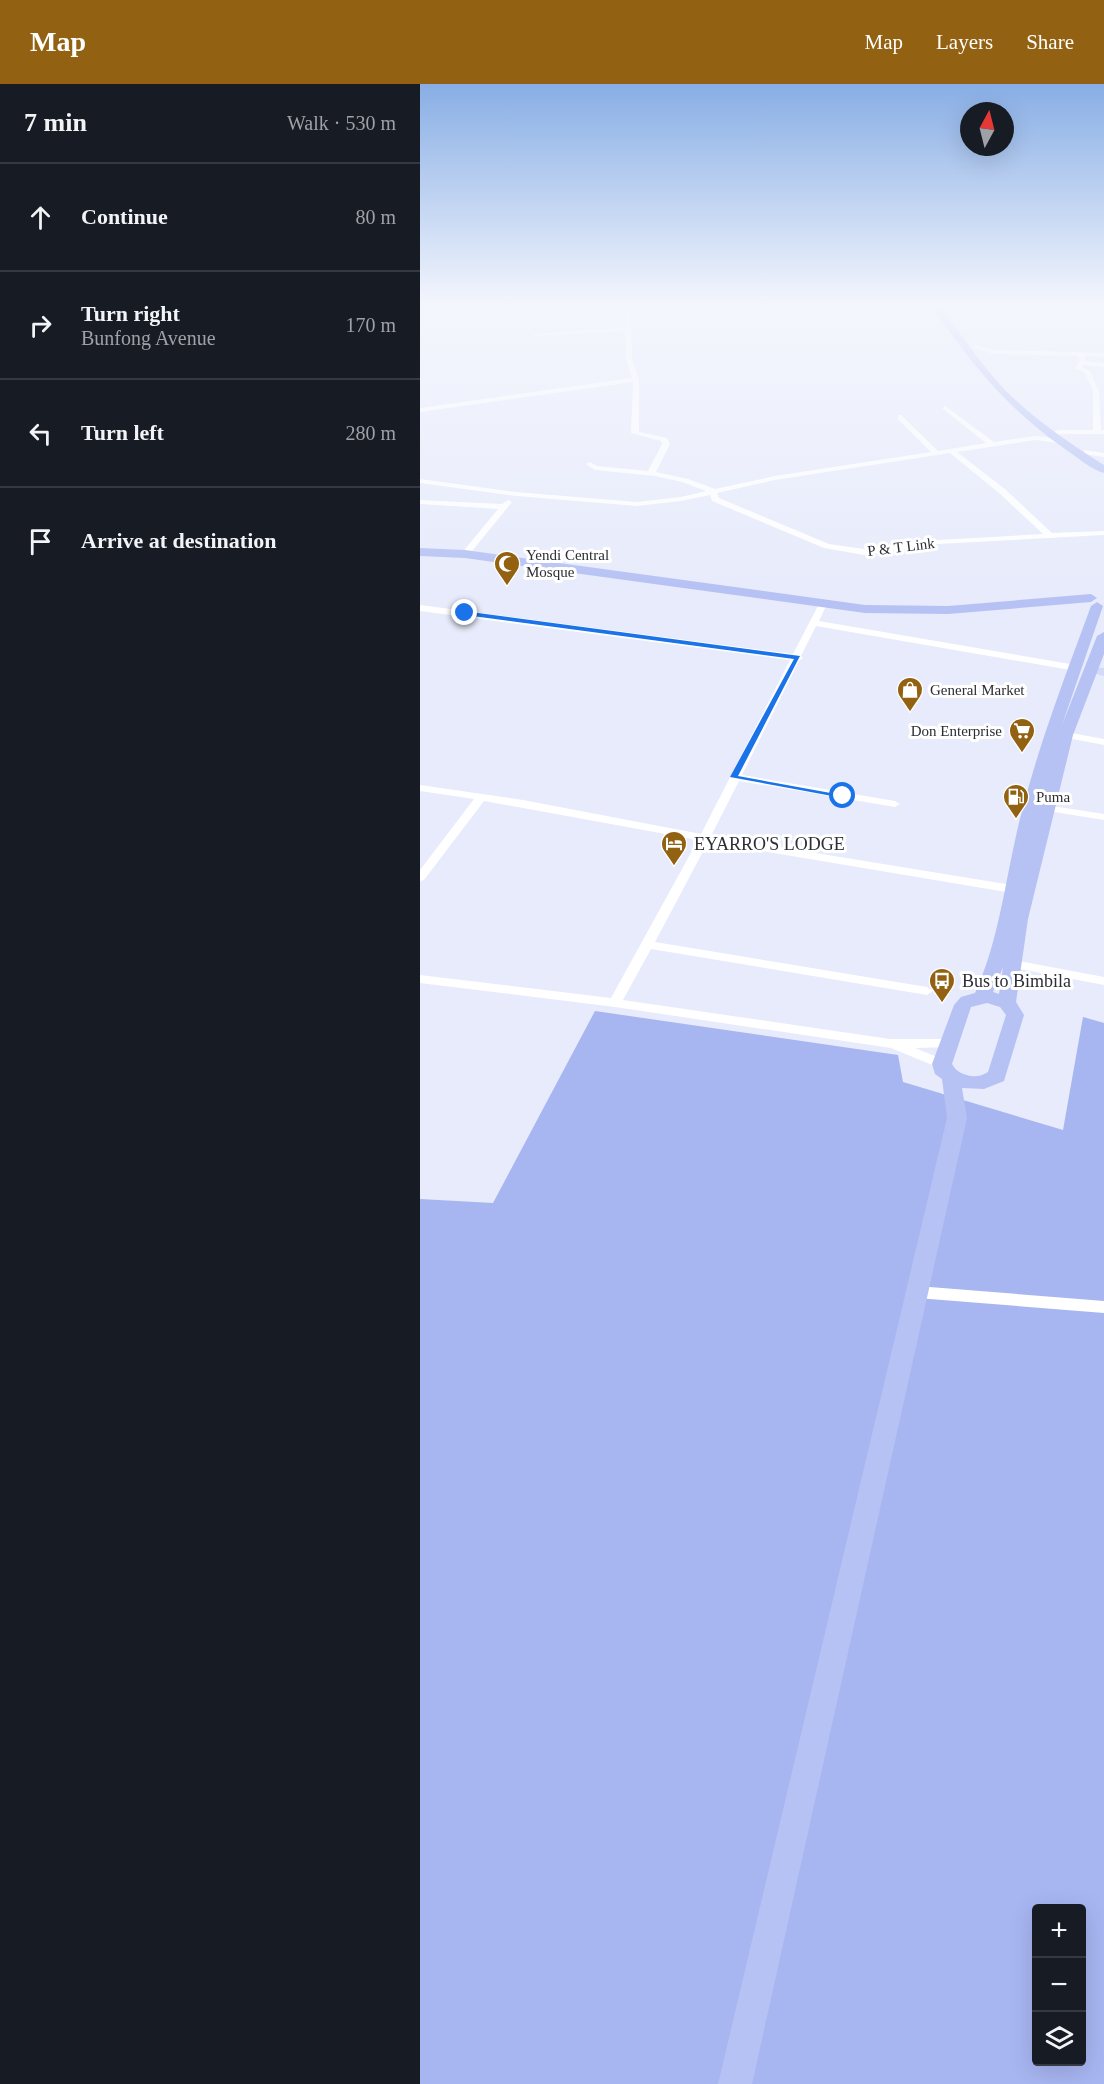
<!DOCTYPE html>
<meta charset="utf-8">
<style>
:root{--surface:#171b24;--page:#242831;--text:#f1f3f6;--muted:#9ea1a6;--line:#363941;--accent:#926111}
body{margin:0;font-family:"Times New Roman",serif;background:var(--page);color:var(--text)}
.controls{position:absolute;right:18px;bottom:18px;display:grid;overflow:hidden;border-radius:6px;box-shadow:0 6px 24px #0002}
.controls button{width:54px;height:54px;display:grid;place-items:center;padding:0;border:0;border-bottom:2px solid var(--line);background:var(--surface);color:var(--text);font:30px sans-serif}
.compass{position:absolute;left:540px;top:18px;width:54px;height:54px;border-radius:50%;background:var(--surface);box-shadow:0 6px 24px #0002;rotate:7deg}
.stop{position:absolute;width:18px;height:18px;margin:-14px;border:4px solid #1a73e8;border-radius:50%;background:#fff}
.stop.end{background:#1a73e8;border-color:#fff;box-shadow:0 2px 6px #0008}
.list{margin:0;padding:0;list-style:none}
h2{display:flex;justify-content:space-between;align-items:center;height:78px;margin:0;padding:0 24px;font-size:26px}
h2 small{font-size:20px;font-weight:400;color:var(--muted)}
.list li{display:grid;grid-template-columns:39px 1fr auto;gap:18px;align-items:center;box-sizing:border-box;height:108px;padding:0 24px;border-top:2px solid var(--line)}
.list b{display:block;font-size:22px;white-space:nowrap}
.list p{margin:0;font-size:20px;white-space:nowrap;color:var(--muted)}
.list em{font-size:20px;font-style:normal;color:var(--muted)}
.icon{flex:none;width:33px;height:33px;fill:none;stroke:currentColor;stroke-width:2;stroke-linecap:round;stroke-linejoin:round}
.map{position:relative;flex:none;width:684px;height:2000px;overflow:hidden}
header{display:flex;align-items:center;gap:36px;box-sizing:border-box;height:84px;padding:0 30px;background:var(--accent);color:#fff}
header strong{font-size:28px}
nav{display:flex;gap:33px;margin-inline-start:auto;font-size:21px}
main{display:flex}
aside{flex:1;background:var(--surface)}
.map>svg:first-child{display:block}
.forest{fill:#a7b5f1;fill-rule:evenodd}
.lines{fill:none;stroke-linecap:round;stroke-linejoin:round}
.minor{fill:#fff;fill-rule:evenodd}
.major{fill:#d3daf8;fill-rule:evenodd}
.highway{fill:#b6c2f4;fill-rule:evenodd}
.route{fill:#1a73e8}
.labels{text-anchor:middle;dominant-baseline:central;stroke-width:6;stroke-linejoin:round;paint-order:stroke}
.far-street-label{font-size:15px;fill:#2d2e34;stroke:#fff}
.far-poi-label{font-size:15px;fill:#2d2e34;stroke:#fff;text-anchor:start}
.poi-label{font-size:18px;fill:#2d2e34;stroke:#fff;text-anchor:start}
</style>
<header>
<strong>Map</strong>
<nav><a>Map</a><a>Layers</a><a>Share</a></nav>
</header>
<main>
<aside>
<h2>7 min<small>Walk · 530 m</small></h2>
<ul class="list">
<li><svg class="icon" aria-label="ahead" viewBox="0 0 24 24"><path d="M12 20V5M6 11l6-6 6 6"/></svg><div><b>Continue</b></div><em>80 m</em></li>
<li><svg class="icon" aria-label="right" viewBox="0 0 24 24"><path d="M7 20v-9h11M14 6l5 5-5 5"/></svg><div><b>Turn right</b><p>Bunfong Avenue</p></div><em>170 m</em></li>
<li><svg class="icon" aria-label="left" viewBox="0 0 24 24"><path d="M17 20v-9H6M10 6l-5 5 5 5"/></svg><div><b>Turn left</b></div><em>280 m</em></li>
<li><svg class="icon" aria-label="arrive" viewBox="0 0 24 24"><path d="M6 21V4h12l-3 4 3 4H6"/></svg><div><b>Arrive at destination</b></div></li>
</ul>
</aside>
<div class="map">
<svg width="684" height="2000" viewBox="0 0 684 2000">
<rect width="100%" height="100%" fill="#e7ebfb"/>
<path class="forest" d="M175,927l303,44 5,27 160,48 20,-113 21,6v1061h-684v-885l73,4zM616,1824h46v154h-46z"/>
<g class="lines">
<path class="minor" d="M205,222h6l1,53 7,20v53l28,6 3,6 -14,28 32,7 27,10 60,-13 156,-24 -33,-33v-4h3l37,36 48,-8 -43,-34v-2l2,-1 49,36 42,-6 26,3 1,2 -4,2 -23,-3 -79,12 48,37 47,44 52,-2v4l-166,9 -74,11 -40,-7 -112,-47 -2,-6 -29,6 -44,5 -121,-10 -96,-13v-4l96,13 121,10 44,-5 25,-6 -24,-9 -27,-6 -60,-6 -9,-6 4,-2 7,4 51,5 14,-27 -1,-3 -30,-8 2,-51 -213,30v-4l212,-30 -6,-19 -1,-28 -90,5 -3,-2 93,-7zM530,369l49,40 44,41 -105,6 -74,9 -35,-5 -110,-46 -2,-5 58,-13z
M555,261l19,5 110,3v4l-19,-1v5l19,2v4l-21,-2 -1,2 8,4 9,20 2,39h3v4h-46l-4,-2 4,-2h35v-39l-8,-18 -10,-5 5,-8 -2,-4 -84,-2 -21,-6z
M664,366l20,3v4l-20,-3z
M0,416l82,4 6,-4 4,2 -44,54 -3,1 -4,-3 37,-45 -78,-5z
M403,517l4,3 -8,17 257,44 5,3 -5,3 -260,-45 -15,30 2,2 -4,3 -57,114 153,26 5,3 -5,3 -156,-26 -28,55 301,49 6,4 -6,4 -304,-51 -53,100 272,45 6,4 -6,4 -276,-46 -28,51 267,39h59l5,2 2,3 -2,3 -39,1 32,13 2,3 -2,3h-10l-46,-19 -276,-41 -195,-24v-8l191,23 87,-158 -214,-39 -60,79 -4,1v-11l54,-71 -54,-8v-6l103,15 178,34 89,-174 -370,-49v-6l373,49 26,-50z
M646,648l38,7v6l-42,-8v-4z
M626,721l58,9v6l-62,-10v-4z
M594,876l90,17v8l-94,-18 -2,-3 2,-3z
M497,1202l187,15v12l-187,-15 -5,-2 -3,-4 3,-4z"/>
<path class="major" d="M672,583l12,1v8l-16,-4 -2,-2z"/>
<path class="highway" d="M511,222h9c21,28 40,58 65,84 29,29 64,53 99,75v8c-14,-4 -27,-16 -39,-24 -60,-42 -92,-84 -134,-143z
M0,464l45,2 400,55 83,1 143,-12 6,4 -6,4 -143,12 -83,-1 -400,-55 -45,-2z
M677,518l6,4 -41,119 35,-89 7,-4v22l-31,81 -45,184 -12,83 8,13 -20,66 -20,8 -22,-1 5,30 -215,966h-34l229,-966 -5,-39 -7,-5 -3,-10 22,-59 7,-8 14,-4c26,-57 31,-122 47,-182 18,-70 44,-137 69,-205zM583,883l-4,27 -6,-2zM567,919l13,4 6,8 -18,57c-11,8 -30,4 -36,-8l19,-57z"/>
</g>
<linearGradient id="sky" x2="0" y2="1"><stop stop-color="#88aee5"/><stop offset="0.44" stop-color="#f4f6fd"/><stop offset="1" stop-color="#f4f6fd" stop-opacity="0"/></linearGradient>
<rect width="684" height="502" fill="url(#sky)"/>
<path class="route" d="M43,527l337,45 -62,120 109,20 -4,2 -113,-21 64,-118 -329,-44z"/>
<defs>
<symbol id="mosque-pin" viewBox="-11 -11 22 30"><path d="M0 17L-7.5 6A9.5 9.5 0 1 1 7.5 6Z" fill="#926111" stroke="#fff"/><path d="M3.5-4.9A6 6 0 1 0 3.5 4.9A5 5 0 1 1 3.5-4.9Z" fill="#fff"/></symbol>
<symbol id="shop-pin" viewBox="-11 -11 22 30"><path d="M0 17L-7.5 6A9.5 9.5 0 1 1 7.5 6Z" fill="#926111" stroke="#fff"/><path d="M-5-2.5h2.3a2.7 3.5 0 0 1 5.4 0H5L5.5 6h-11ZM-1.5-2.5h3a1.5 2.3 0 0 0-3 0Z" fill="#fff"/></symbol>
<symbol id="supermarket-pin" viewBox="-11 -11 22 30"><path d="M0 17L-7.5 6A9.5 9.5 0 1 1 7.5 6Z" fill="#926111" stroke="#fff"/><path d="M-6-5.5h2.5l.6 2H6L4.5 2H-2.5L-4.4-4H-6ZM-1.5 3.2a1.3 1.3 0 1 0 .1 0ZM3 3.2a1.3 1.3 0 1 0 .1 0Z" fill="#fff"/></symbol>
<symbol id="fuel-pin" viewBox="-11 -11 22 30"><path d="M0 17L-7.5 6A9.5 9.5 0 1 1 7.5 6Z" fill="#926111" stroke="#fff"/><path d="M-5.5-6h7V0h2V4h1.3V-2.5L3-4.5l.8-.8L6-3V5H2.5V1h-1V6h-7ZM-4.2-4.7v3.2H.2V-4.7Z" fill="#fff"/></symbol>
<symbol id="hotel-pin" viewBox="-11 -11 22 30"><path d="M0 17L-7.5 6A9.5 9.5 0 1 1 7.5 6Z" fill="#926111" stroke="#fff"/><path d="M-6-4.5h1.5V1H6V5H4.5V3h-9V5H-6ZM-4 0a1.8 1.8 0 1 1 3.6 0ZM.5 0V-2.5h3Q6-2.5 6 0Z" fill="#fff"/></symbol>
<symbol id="bus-pin" viewBox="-11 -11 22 30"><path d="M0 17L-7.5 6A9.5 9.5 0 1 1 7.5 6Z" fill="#926111" stroke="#fff"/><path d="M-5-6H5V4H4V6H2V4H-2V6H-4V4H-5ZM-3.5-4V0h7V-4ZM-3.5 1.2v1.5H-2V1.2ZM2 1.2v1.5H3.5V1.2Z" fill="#fff"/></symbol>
</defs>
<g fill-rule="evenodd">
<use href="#mosque-pin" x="72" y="465" width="30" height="40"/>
<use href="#shop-pin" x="475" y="591" width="30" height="40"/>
<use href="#supermarket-pin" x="587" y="632" width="30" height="40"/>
<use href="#fuel-pin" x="581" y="698" width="30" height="40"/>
<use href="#hotel-pin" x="239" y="745" width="30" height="40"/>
<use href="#bus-pin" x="507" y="882" width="30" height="40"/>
</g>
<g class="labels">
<g class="far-street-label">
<text transform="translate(481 463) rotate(-7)">P &amp; T Link</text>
</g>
<g class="far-poi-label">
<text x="106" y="471">Yendi Central<tspan x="106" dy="17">Mosque</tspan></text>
<text x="510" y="606">General Market</text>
<text x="582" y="647" text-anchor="end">Don Enterprise</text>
<text x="616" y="713">Puma</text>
</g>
<g class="poi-label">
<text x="274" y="760">EYARRO'S LODGE</text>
<text x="542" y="897">Bus to Bimbila</text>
</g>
</g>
</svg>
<div class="controls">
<button>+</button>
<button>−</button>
<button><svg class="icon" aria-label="layers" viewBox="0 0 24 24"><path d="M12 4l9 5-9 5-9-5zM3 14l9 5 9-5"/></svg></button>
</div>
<svg class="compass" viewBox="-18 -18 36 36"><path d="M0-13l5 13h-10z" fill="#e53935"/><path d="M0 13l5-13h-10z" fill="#9ea1a6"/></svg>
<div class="stop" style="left:423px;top:712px"></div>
<div class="stop end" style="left:45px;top:529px"></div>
</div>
</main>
